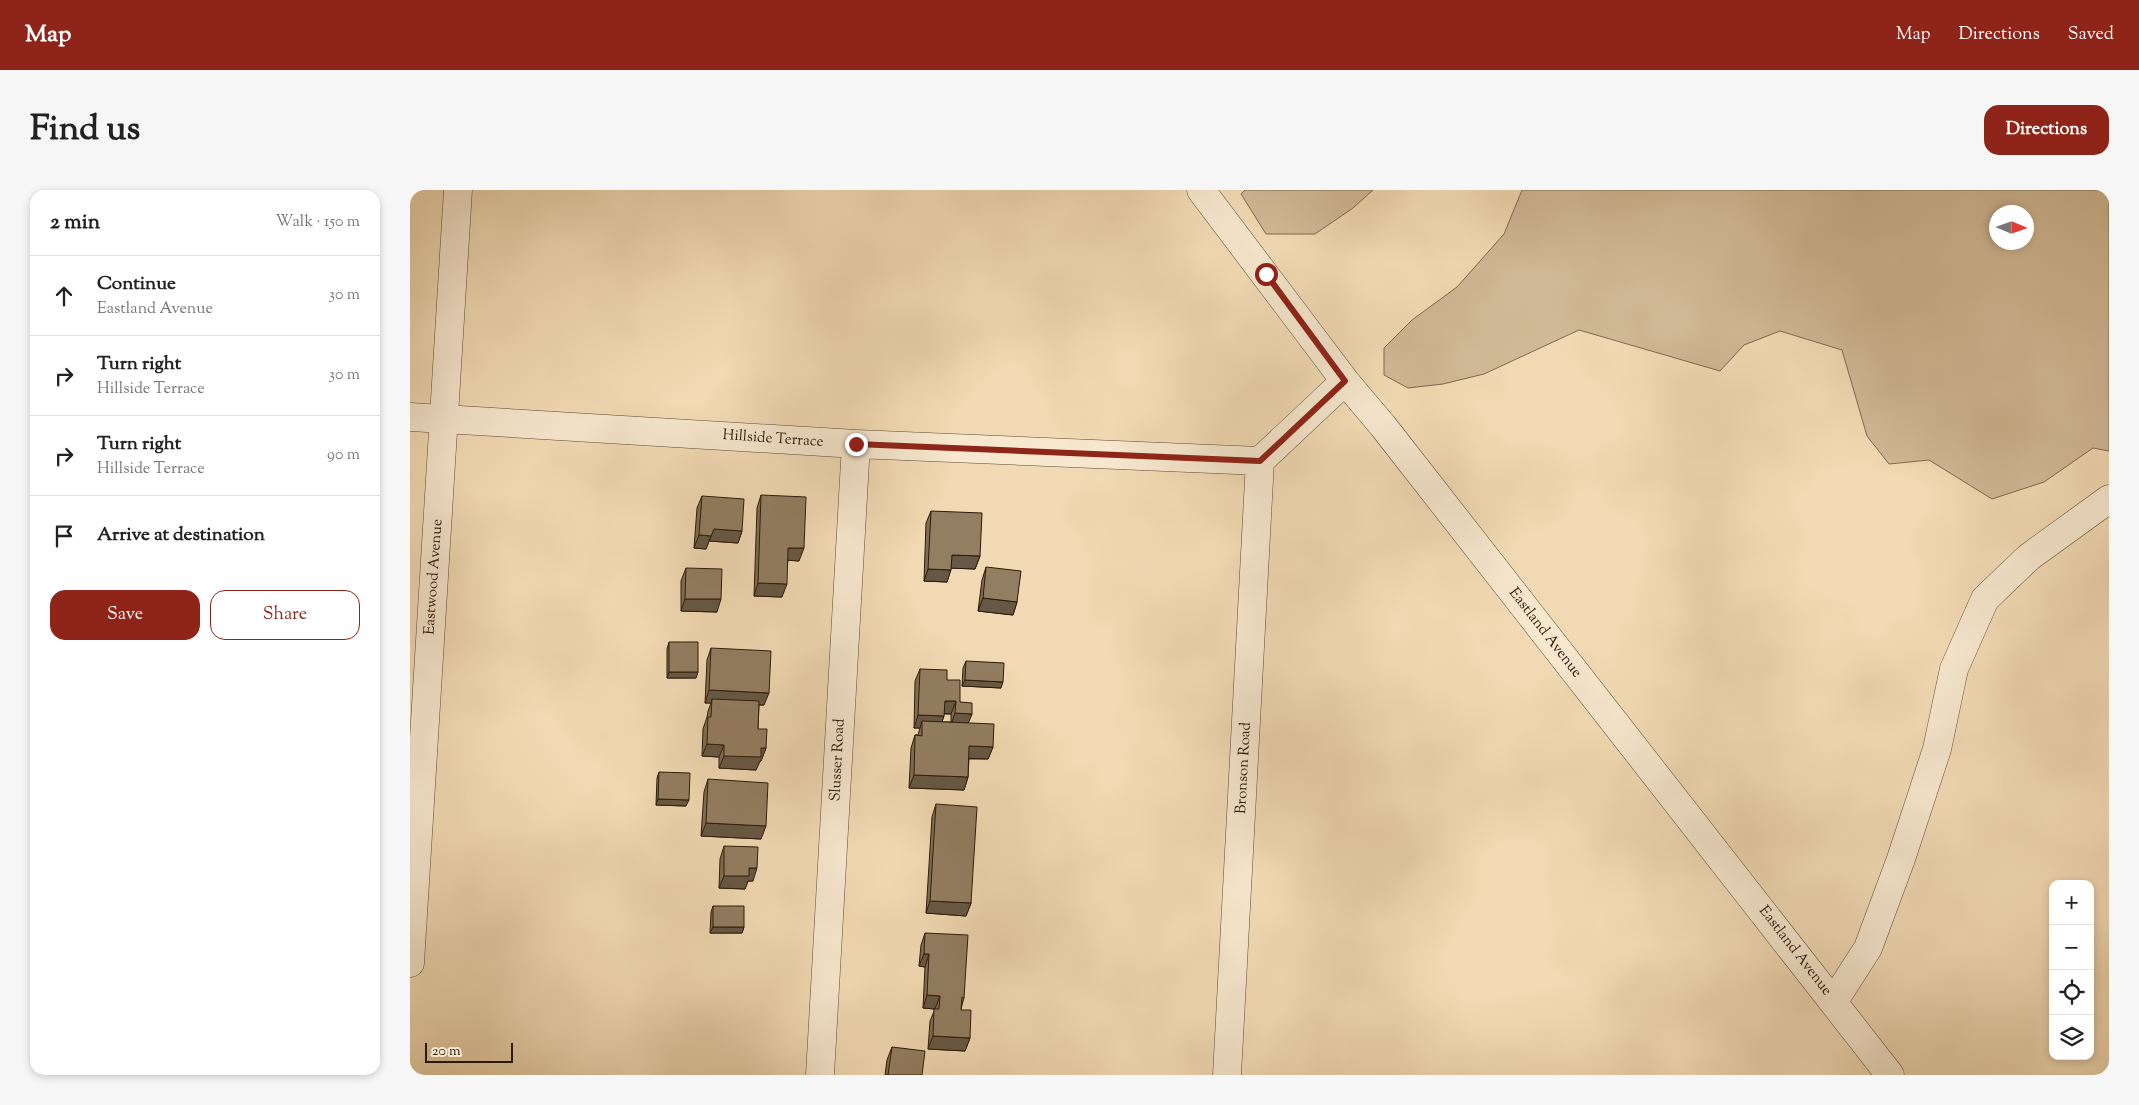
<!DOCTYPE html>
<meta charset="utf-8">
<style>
:root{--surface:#fff;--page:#f6f6f6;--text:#222;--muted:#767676;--line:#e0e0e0;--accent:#8f2418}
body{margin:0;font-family:"Sorts Mill Goudy",serif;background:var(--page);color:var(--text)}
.controls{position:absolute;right:15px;bottom:15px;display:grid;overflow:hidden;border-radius:10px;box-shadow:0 2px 8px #0003}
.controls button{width:45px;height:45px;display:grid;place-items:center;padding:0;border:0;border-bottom:1px solid var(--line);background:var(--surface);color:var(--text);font:25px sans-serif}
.compass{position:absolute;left:1579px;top:15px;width:45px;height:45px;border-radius:50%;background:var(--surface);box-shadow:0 2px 8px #0003;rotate:92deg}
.scale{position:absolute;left:15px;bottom:12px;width:88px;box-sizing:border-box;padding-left:5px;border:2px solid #2c1a09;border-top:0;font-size:14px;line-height:18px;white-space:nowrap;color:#2c1a09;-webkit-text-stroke:4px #f6e7ce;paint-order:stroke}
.stop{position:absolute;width:15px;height:15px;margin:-11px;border:4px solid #8f2418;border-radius:50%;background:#fff}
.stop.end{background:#8f2418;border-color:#fff;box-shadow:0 1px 5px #0008}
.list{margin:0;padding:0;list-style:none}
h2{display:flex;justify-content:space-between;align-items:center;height:65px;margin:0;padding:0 20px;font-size:21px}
h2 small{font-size:16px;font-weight:400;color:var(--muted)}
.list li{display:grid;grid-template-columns:32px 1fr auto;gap:15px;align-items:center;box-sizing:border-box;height:80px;padding:0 20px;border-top:1px solid var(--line)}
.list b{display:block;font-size:19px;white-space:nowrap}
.list p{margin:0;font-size:16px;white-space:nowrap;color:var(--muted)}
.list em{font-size:16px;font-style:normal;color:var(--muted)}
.actions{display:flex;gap:10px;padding:15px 20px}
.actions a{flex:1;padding:11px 0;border:1px solid var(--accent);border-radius:15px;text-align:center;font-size:18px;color:var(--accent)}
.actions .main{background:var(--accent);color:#fff}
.icon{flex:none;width:28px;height:28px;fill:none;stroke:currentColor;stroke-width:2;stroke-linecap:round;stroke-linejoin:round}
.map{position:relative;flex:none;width:1699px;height:885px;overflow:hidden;border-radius:15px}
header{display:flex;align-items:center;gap:30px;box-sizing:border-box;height:70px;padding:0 25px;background:var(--accent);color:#fff}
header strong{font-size:24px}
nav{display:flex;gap:28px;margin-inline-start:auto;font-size:18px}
.intro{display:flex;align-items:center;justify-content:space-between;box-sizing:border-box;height:120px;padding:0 30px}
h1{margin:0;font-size:35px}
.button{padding:12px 22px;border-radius:15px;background:var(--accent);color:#fff;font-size:18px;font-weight:700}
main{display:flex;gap:30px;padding:0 30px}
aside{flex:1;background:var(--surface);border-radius:15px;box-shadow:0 2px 8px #0003}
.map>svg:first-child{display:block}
.green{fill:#d0b996;stroke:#7e6a50;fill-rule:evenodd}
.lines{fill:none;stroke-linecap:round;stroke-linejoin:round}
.minor-casing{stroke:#5d4a34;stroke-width:29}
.minor{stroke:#f6e7ce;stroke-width:28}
.wall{fill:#7e6c53;stroke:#2c1a09;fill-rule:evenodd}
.shaded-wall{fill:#665844;stroke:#2c1a09}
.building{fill:#927e61;stroke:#2c1a09}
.route{stroke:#8f2418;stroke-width:6}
.labels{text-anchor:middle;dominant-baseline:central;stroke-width:4;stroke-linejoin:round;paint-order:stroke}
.street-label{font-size:15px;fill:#2c1a09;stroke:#f6e7ce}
</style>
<header>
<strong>Map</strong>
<nav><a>Map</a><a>Directions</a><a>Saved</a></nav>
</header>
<div class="intro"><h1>Find us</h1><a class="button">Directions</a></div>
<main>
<aside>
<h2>2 min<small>Walk · 150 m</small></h2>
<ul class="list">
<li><svg class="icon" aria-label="ahead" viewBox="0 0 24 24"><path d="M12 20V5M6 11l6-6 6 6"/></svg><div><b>Continue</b><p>Eastland Avenue</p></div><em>30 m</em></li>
<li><svg class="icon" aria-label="right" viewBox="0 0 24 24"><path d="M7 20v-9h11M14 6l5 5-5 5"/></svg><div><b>Turn right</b><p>Hillside Terrace</p></div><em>30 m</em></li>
<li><svg class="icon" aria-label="right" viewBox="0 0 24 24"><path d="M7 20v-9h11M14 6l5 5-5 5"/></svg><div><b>Turn right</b><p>Hillside Terrace</p></div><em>90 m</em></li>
<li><svg class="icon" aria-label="arrive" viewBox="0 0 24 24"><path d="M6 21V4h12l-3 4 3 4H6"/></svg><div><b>Arrive at destination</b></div></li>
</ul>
<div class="actions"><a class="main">Save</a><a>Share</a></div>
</aside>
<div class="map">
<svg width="1699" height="885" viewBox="0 0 1699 885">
<rect width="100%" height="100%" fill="#f1dab3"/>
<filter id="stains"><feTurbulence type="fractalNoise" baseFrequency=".004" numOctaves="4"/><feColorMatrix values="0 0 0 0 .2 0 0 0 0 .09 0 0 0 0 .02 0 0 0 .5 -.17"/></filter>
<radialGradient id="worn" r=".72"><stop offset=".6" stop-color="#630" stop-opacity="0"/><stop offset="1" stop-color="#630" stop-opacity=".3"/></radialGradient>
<path class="green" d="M835,0h128l-20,18 -38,26h-49l-25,-40z
M1112,0h587v261l-16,-3 -49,34 -52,17 -63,-39 -40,4 -22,-28 -25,-86 -62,-19 -36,14 -24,26 -141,-41 -95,44 -41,10 -35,4 -24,-13v-27l28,-28 45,-33 47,-53zM1586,22h30v30h-30z"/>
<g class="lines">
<defs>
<path id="minor" d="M791,0l144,191 38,45 507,649
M0,227l446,27 404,17 85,-80
M0,773l48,-773
M1424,811l34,-53 33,-89 36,-110 17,-80 31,-70 44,-42 80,-58
M410,885l36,-631
M817,885l33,-614"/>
</defs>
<use href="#minor" class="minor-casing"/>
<use href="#minor" class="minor"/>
</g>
<path class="wall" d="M351,305l38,66 -11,-1 -6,37 -28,-1 3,-88z
M292,306l40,35 -4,12 -29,-2 -3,8 -12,-1 3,-40z
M521,321l49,45 -5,13 -24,-1 -4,14 -23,-1 2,-58z
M576,377l31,35 -4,13 -35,-4 4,-31z
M276,378l31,44 -36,-1v-30z
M259,452l27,36h-29v-29z
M301,458l53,57h-5l-1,24 8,19 -5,13h-1l-4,9 -37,-2v-11l-17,-1 1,-27 4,-12 1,-6 3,-8h-6l2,-43z
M556,471l35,27 -39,-2 1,-18z
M510,479l27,11 13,22 12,12 -4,9 25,24 -5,12h-19l-1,18 -4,13 -55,-2 2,-40 4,-13h3l2,-7h-6l1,-47zM534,524h7v8h-9z
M249,582l27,34 -30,-1 1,-27z
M298,589l53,60 -60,-3 3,-44z
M526,614l35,99 -5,13 -40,-3 6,-96z
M314,656l29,35h-5l-3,8 -26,-1 1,-29z
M303,716l31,21 -2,6h-32l1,-21z
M515,743l39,65 -2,7 -1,5 9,28 -5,13 -37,-2 2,-28 5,-12 -12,-1 2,-41 -6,-1 2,-21z
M482,857l30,28h-37l2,-15z"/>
<path class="shaded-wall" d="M304,339l28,2 -4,12 -29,-2z
M289,345l12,1 -5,13 -12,-1z
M378,358h16l-5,13 -15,-1z
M542,365l28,1 -5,13 -28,-1z
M518,379l23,1 -4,12 -23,-1z
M348,393l29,1 -5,13 -28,-1z
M573,408l34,4 -4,13 -35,-4z
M275,409h36l-4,13 -36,-1z
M259,482h29l-2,6h-29z
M555,490l38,2 -2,6 -39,-2z
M299,500l60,3 -5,12 -52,-2v-4l-1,4h-6z
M535,511h11l-5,13 -11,-1z
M545,523l17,1 -5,12 -16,-1z
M508,525l26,1 -4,12 -18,-7 -2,7h-6z
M297,554l17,1 -5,12 -17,-1z
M559,556l24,1 -5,12 -23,-1z
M351,558h5l-5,13h-1l-4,9 -37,-2 5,-12z
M504,585l54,2 -4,13 -55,-2z
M248,609l31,1 -3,6 -30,-1z
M296,633l60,3 -5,13 -60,-3z
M339,678h8l-4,13h-5l-3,8 -26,-1 5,-12z
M520,711l41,2 -5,13 -40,-3z
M303,737h31l-2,6h-32z
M514,764h5l-4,13 -6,-1z
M517,805l13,1 -5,13 -12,-1z
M523,846l37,2 -5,13 -37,-2z"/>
<path class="building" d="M351,305l45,2 -2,51h-16l-1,36 -29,-1z
M292,306l42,3 -2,32 -28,-2 -3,7 -12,-1z
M521,321l51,2 -2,43 -28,-1 -1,15 -23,-1z
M576,377l35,4 -4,31 -34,-4z
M276,378l36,1 -1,30h-36z
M259,452h29v30h-29z
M301,458l60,3 -2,42 -60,-3z
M556,471l38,2 -1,19 -38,-2z
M510,479l27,1v10h13v22l12,1v11l-17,-1 1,-12h-11l-1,15 -26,-1z
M302,509l47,2 -1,28h9l-1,19h-5v9l-37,-1v-11l-17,-1 1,-27h3z
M512,531l72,3 -1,23 -24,-1 -1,31 -54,-2 1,-40 7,1z
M249,582l31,1 -1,27 -31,-1z
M298,589l60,4 -2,43 -60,-3z
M526,614l41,3 -6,96 -41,-2z
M314,656l34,1 -1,21h-8v8h-25z
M303,716h31v21h-31z
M515,743l43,2 -4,63 -2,-1 -1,13h10l-1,28 -37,-2 1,-27h5l1,-13 -13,-1 2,-41h-5z
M482,857l33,4 -3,24h-34z"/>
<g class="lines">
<path class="route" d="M446,254l404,17 85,-80 -79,-107"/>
</g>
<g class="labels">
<g class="street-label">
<text transform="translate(363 249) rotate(4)">Hillside Terrace</text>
<text transform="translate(24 387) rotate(-86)">Eastwood Avenue</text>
<text transform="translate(1135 443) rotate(52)">Eastland Avenue</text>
<text transform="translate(428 570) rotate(-87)">Slusser Road</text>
<text transform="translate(834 578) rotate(-87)">Bronson Road</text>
<text transform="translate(1385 761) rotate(52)">Eastland Avenue</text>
</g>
</g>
<rect width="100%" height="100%" filter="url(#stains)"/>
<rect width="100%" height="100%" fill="url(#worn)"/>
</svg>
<div class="controls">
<button>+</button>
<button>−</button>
<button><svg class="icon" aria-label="locate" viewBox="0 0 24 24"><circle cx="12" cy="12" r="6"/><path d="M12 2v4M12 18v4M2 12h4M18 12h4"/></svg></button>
<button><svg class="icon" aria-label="layers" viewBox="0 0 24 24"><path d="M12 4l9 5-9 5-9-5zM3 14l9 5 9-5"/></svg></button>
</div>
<svg class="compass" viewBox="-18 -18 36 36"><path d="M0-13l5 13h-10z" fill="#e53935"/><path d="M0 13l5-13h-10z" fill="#767676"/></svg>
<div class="scale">20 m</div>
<div class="stop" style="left:856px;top:84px"></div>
<div class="stop end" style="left:446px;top:254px"></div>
</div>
</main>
